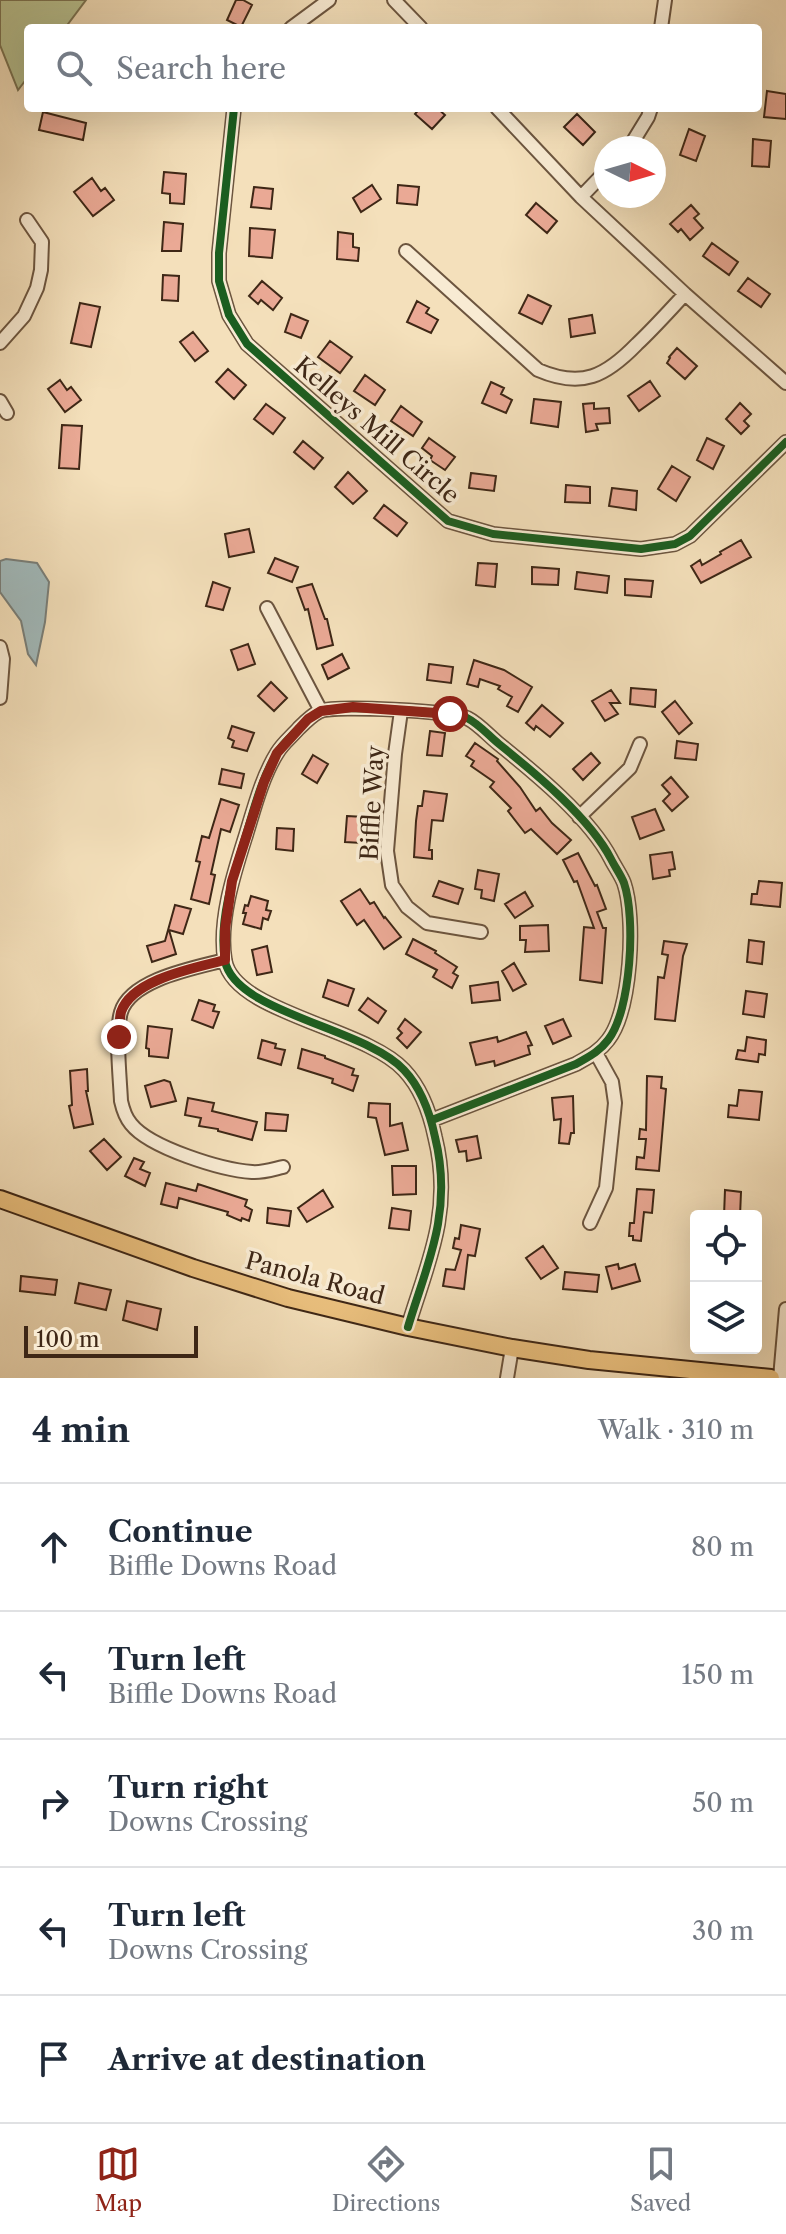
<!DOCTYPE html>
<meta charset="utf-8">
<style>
:root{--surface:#fff;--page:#f2f2f3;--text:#1f2937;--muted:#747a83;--line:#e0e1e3;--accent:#8f2418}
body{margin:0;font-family:"Libre Caslon Text",serif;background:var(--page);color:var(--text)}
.controls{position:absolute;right:24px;bottom:24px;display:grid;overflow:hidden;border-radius:8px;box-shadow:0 8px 32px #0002}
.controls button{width:72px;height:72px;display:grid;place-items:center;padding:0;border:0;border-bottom:2px solid var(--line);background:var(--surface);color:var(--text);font:40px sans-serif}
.compass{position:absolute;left:594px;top:136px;width:72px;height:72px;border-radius:50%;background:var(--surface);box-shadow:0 8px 32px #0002;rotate:95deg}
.scale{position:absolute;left:24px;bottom:20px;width:174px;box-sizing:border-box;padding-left:8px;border:4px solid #3e2716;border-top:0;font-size:22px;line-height:28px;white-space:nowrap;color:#3e2716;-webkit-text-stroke:6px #f8ebd3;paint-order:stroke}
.stop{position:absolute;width:24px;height:24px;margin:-18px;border:6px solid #8f2418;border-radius:50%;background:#fff}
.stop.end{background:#8f2418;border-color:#fff;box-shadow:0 2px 8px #0008}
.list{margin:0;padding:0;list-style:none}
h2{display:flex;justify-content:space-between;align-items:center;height:104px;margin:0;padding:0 32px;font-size:34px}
h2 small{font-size:26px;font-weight:400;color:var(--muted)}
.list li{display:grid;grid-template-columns:52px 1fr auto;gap:24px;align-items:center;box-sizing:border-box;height:128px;padding:0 32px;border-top:2px solid var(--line)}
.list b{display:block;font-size:30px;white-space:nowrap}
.list p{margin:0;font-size:26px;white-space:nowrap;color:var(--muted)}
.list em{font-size:26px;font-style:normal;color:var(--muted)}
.icon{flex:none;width:44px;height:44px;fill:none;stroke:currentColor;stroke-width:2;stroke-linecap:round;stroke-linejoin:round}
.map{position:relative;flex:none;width:786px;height:1378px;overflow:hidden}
.search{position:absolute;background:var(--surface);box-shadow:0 8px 32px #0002;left:24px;right:24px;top:24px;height:88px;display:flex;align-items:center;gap:20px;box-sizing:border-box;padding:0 28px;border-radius:8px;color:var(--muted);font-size:30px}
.sheet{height:744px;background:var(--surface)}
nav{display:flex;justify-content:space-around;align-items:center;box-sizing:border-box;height:112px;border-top:2px solid var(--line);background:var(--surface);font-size:22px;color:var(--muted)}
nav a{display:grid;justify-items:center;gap:4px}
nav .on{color:var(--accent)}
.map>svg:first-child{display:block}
.green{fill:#b9c392;stroke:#7c7554;stroke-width:2}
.water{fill:#a1babc;stroke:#797f7a;stroke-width:2}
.building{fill:#eaa995;stroke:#3e2716;stroke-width:2}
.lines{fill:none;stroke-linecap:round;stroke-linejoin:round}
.minor-casing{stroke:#6c553f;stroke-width:16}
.major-casing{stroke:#3e2716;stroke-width:20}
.minor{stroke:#f8ebd3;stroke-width:12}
.major{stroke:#eac07e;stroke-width:16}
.cycleway-casing{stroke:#f8ebd3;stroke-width:13}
.cycleway{stroke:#1b5e20;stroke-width:8}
.route{stroke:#8f2418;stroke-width:10}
.labels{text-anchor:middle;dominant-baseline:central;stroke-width:7;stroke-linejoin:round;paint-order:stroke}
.street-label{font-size:24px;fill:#3e2716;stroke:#f8ebd3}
</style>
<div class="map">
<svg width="786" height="1378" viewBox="0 0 786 1378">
<rect width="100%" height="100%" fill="#f4e0bb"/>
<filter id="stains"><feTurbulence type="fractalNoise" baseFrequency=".0025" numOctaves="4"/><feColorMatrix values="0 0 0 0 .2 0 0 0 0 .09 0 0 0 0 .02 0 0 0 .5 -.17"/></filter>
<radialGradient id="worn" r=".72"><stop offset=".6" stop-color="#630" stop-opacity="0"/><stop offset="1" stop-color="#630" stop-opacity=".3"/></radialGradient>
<path class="green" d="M0,0h86l-21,28h-37v49l-10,13 -18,-45z"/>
<path class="water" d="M6,559l31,4 12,19 -4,40 -9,43 -8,-11 -7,-33 -21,-29v-31z"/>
<path class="building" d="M236,0h7l9,5 -11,22 -14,-7z
M767,91l19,3v25l-22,-2z
M420,108h17l8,7 -13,14 -17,-15z
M43,112l43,11 -3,17 -44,-10z
M577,114l18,18 -12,13 -19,-18z
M689,129l16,7 -9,25 -16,-6z
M753,139l18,2 -2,26 -17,-1z
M164,172l22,2 -2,30 -14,-1v-9l-8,-1z
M92,178l9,13 4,-3 9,12 -21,16 -19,-24z
M372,185l9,14 -20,13 -8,-14z
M398,185l21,2 -2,18 -20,-2z
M254,187l19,2 -2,20 -20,-2z
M536,203l21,18 -10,12 -21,-18z
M691,205l8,9 -5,4 9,10 -13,12 -9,-11 -3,3 -8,-8z
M164,222l19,2 -2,27h-19z
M250,228l25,2 -3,28 -23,-2z
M338,232l15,2v13l6,1 -1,13 -21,-2z
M712,243l26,19 -9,13 -26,-19z
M163,275l16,1 -1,25 -16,-1z
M748,278l22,16 -9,13 -23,-16z
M262,281l20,17 -9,12 -12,-10 -3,4 -9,-8z
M528,295l23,11 -9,18 -23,-11z
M417,301l12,7 -3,5 12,7 -7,13 -24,-11z
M80,303l20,4 -9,40 -20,-4z
M291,314l17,7 -7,17 -16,-6z
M592,315l3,18 -24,4 -2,-18z
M193,332l15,19 -13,10 -15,-19z
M330,341l22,16 -12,16 -22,-16z
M677,348l20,18 -12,13 -18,-16 3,-5 -1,-1z
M228,369l18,16 -12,14 -18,-17z
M365,375l20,15 -10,15 -21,-14z
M60,380l7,10 4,-3 10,13 -16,12 -17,-23z
M650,381l10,15 -21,15 -11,-15z
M491,382l13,6 -3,6 11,6 -6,13 -24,-10z
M534,399l27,3 -3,25 -27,-4z
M594,403v6l15,-1 1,15 -14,1 2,6 -12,2 -3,-28z
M740,403l11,11 -7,7 5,5 -8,8 -15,-15z
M266,404l19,14 -12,16 -19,-15z
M401,406l21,16 -9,14 -22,-15z
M62,425l20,1 -3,43 -20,-1z
M429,438l26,19 -10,13 -15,-10 2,-4 -10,-8z
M707,438l17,8 -11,23 -16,-9z
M303,441l20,17 -9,11 -20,-17z
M672,466l18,11 -14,24 -18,-12z
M348,472l19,19 -14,13 -18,-17z
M471,473l25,3 -2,15 -25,-3z
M566,485l24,2v16l-25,-1z
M612,488l25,3 -1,19 -27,-4z
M384,505l23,18 -10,13 -23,-18z
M249,529l5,23 -25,5 -4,-23z
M741,540l10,17 -50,26 -10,-17 9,-6 2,5 19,-11 -1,-2z
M275,558l23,9 -6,15 -24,-9z
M478,563l19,1 -2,23 -19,-2z
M532,567l27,2 -1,16 -26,-1z
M577,572l32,4 -2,17 -32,-4z
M625,579l28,2 -2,16 -26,-2z
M213,582l17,6 -7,22 -17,-4z
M312,584l13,35h2l6,26 -16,4 -9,-40 -3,1 -8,-22z
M248,644l7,20 -17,6 -7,-20z
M342,654l7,14 -21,11 -6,-14z
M474,660l30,10 28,17 -14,25 -11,-6 5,-9 -14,-8 2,-3 -20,-7 -2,8 -11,-3z
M429,664l24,3 -2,16 -24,-3z
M271,682l16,16 -13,13 -16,-15z
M631,688l25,2 -1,17 -25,-3z
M611,690l9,13h-10l8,11 -13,7 -13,-20z
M675,701l17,22 -13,11 -17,-22z
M542,705l21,18 -13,14 -14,-11 -2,4 -8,-7z
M232,726l22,7 -7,18 -15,-4 2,-6 -6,-3z
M430,731l15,2 -3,23 -15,-1z
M677,741l21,3 -2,16 -21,-2z
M475,743l23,16 -1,2 23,26 16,24 4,-3 12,15 19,17 -14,14 -26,-25 -6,4 -17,-22 3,-3 -21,-21 4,-5 -23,-16 3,-5 -8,-5z
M591,753l9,10 -17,17 -10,-11z
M313,755l15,9 -11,19 -15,-9z
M222,769l22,5 -3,14 -22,-4z
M671,777l17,20 -16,14 -9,-10 7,-7 -8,-9z
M424,791l23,3 -4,27 -11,-1 -3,30h3v9l-18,-2 2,-36 2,-15h4z
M221,799l18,6 -9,27 -9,-3 -10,45 4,1 -6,29 -18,-5 9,-37 -4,-1 6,-25 7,2z
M655,809l9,21 -24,9 -8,-22z
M347,816l17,1 -2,26 -17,-1z
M277,828l17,1 -1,22 -17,-2z
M672,852l3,17 -6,1 1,6 -17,3 -3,-24z
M578,853l17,33 2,-1 9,24 -9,3 6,16h3l-4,55 -22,-3 4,-53 10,1 -17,-47 -3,1 -11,-22z
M478,870l21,4 -5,27 -13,-3 1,-8 -7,-1z
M439,881l24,8 -5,15 -25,-8z
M759,881l23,2 -2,24 -29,-3 1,-10h5z
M360,889l10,15 4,-2 10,16 1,-1 16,20 -17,12 -20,-29 -7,5 -16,-24z
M525,892l8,14 -18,12 -10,-14z
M251,896l17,5 -2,9 5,1 -3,9 -5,-2 -2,11 -18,-5 3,-11h-3l2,-8 3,1z
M175,905l16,4 -8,25 -14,-4 7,24 -24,8 -5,-16 18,-5z
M548,925l1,26 -24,1 1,-12h-6v-14z
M413,939l23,12 -1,2 22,14 -4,6 5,3 -6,12 -19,-11 4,-7 -31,-16z
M749,940l15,2 -2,22 -15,-2z
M664,941l23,3 -4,12 -8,65 -20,-2 3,-42 6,1 4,-23 -6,-1z
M267,946l5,26 -15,3 -5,-25z
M514,963l12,21 -13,7 -11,-20z
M328,980l26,9 -6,17 -25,-9z
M498,982l2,18 -28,3 -2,-17z
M746,991l21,3 -3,23 -21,-3z
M368,998l18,13 -8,12 -19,-13z
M199,1000l16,5 -2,6 6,1 -6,16 -21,-8z
M405,1019l16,13 -14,16 -10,-10 5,-5 -4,-4z
M563,1019l8,17 -18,8 -8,-18z
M148,1026l24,3 -4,29 -19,-2v-7l-3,-1z
M526,1032l6,13 -4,1 2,8 -35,12 -1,-5 -18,4 -6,-22 27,-6 1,5z
M747,1037l19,3 -1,15 -6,-1 -1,8 -22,-3 2,-9 7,1z
M262,1040l14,4 -1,4 10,2 -4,15 -23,-7z
M302,1049l23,7v2l29,11 -2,6 6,1 -5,15 -21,-8 1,-4 -35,-11z
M87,1069l1,22h-2l7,33 -19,4 -5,-22 3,-1 -2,-34z
M647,1076l15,1 -1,11 5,1 -7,82 -23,-2 1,-12 7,1 2,-19h-7l1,-10 6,1z
M164,1080l6,2 6,19 -25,6 -6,-21z
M739,1090l23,2 -3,28 -31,-3 1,-12 8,1z
M573,1096l1,37h-3l-2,11 -10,-1 2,-24 -7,1 -2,-22z
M188,1098l26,5 -2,8 45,11 -5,18 -34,-9v-2l-19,-3 2,-8 -16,-3z
M369,1103l21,1v22l12,-3 6,27 -23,5 -9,-37 -8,-1z
M266,1113l22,2 -2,16 -21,-1z
M477,1136l4,22 -14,3 -1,-10 -7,1 -3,-12z
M104,1139l17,18 -14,13 -17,-19z
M134,1158l10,4 -4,7 10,4 -5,13 -20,-10z
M392,1166h24v28l-23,1z
M166,1183l30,8 2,-7 49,16 -2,6 7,4 -3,11 -7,-3 -1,3 -14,-6 1,-3 -49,-14 -2,10 -16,-4z
M637,1189l17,1 -2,23 -8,-1 -3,29 -8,-1v-4h-4l1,-13h4z
M323,1190l10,17 -26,15 -9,-14z
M725,1190l16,2 -1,24h-16z
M268,1208l23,3 -2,15 -22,-3z
M392,1208l19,3 -2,19 -20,-2z
M461,1225l19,4 -5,27 -7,-1 -4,34 -21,-3 3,-17 9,1 6,-20 -8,-2 2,-10 4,1z
M543,1246l15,22 -17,11 -15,-21z
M618,1264l1,5 16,-5 5,17 -28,8 -6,-22z
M565,1272l34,3 -2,17 -34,-3z
M21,1276l36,4 -2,15 -35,-4z
M79,1283l32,7 -5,20 -31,-7z
M127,1301l34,8 -4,21 -34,-10z"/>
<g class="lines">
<defs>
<path id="minor" d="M394,0l27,28
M291,28l38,-28
M661,28l4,-28
M234,108l-15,145v28l10,34 18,29 201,177 45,13 148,15 34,-5 15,-8 96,-94
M497,108l84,89 104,97 101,89
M629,148l19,-31 3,-9
M581,197l25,-26
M406,251l132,119c44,19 68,6 99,-26 17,-16 32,-33 48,-50
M0,343l24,-27 13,-28 4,-18 1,-28 -15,-22
M0,401l7,12
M267,608l54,103
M0,647l3,12 -3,39
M401,711l-6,43 -8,97 5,34 15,22 20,16 54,9
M579,817l51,-49 10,-24
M225,960c-30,8 -94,19 -104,52 -6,21 -1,66 0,89 2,9 4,16 10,23 19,24 91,46 121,48 10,1 22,-3 31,-5
M590,1223l16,-35 9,-85 -3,-21 -16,-29
M408,1327c10,-34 24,-68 30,-103 5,-29 4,-59 -3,-87 -5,-24 -14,-49 -31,-67 -38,-42 -169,-57 -179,-109 -7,-39 9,-88 21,-126 8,-26 16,-58 31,-82 5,-9 15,-17 22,-25 6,-6 13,-13 21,-17 17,-6 131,0 147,7 12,6 22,18 32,26 36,29 91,74 112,115 4,8 10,16 13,24 12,35 7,128 -16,157 -9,12 -20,17 -32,24l-144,56
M507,1378l5,-30
M780,1378l6,-69"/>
<path id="major" d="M0,1199l193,69 95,30 120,29 104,21 77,12 182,18"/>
</defs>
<use href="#minor" class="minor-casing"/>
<use href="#major" class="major-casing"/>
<use href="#minor" class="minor"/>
<use href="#major" class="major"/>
<defs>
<path id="cycleway" d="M234,108l-15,145v28l10,34 18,29 201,177 45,13 148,15 34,-5 15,-8 96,-94
M408,1327c10,-34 24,-68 30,-103 5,-29 4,-59 -3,-87 -5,-24 -14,-49 -31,-67 -38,-42 -169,-57 -179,-109 -7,-39 9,-88 21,-126 8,-26 16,-58 31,-82 5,-9 15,-17 22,-25 6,-6 13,-13 21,-17 17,-6 131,0 147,7 12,6 22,18 32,26 36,29 91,74 112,115 4,8 10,16 13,24 12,35 7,128 -16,157 -9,12 -20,17 -32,24l-144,56"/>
</defs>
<use href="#cycleway" class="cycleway-casing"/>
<use href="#cycleway" class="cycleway"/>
</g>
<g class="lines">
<path class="route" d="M119,1037c1,-7 0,-17 2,-25 11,-33 74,-44 104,-52v-31l7,-48 32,-99 13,-29 31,-34 13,-8 32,-4 97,7"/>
</g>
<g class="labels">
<g class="street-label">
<text transform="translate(377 430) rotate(41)">Kelleys Mill Circle</text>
<text transform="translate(372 803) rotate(-87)">Biffle Way</text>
<text transform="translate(315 1278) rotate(15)">Panola Road</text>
</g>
</g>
<rect width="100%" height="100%" filter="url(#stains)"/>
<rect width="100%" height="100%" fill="url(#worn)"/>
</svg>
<div class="controls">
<button><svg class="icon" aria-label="locate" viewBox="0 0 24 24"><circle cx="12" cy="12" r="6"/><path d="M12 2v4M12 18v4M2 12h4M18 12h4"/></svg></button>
<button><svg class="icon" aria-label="layers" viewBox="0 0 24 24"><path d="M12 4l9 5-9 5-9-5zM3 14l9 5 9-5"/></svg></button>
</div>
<svg class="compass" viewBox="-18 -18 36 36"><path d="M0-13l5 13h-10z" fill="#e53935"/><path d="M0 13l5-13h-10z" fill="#747a83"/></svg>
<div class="scale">100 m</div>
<div class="stop" style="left:450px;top:714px"></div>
<div class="stop end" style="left:119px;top:1037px"></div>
<div class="search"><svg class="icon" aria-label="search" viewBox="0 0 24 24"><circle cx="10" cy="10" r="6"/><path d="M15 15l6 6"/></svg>Search here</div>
</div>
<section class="sheet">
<h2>4 min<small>Walk · 310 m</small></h2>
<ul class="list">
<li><svg class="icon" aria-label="ahead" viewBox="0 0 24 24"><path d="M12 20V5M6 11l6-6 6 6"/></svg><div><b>Continue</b><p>Biffle Downs Road</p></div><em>80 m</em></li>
<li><svg class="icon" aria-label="left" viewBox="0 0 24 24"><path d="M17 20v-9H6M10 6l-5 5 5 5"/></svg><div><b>Turn left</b><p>Biffle Downs Road</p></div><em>150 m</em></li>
<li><svg class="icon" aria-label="right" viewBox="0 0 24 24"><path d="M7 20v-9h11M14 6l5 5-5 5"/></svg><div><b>Turn right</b><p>Downs Crossing</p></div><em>50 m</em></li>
<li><svg class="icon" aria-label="left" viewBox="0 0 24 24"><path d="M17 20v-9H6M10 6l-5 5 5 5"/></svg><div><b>Turn left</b><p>Downs Crossing</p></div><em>30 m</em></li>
<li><svg class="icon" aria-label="arrive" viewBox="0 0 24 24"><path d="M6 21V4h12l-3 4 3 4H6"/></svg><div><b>Arrive at destination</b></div></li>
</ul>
</section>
<nav>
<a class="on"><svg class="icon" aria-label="map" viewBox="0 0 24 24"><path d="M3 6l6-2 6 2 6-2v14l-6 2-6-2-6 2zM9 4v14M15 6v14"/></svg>Map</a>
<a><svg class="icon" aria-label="directions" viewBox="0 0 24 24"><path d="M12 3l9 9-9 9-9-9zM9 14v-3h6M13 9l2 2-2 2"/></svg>Directions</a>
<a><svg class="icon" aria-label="saved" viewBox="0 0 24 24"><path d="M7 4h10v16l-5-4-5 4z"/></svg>Saved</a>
</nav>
